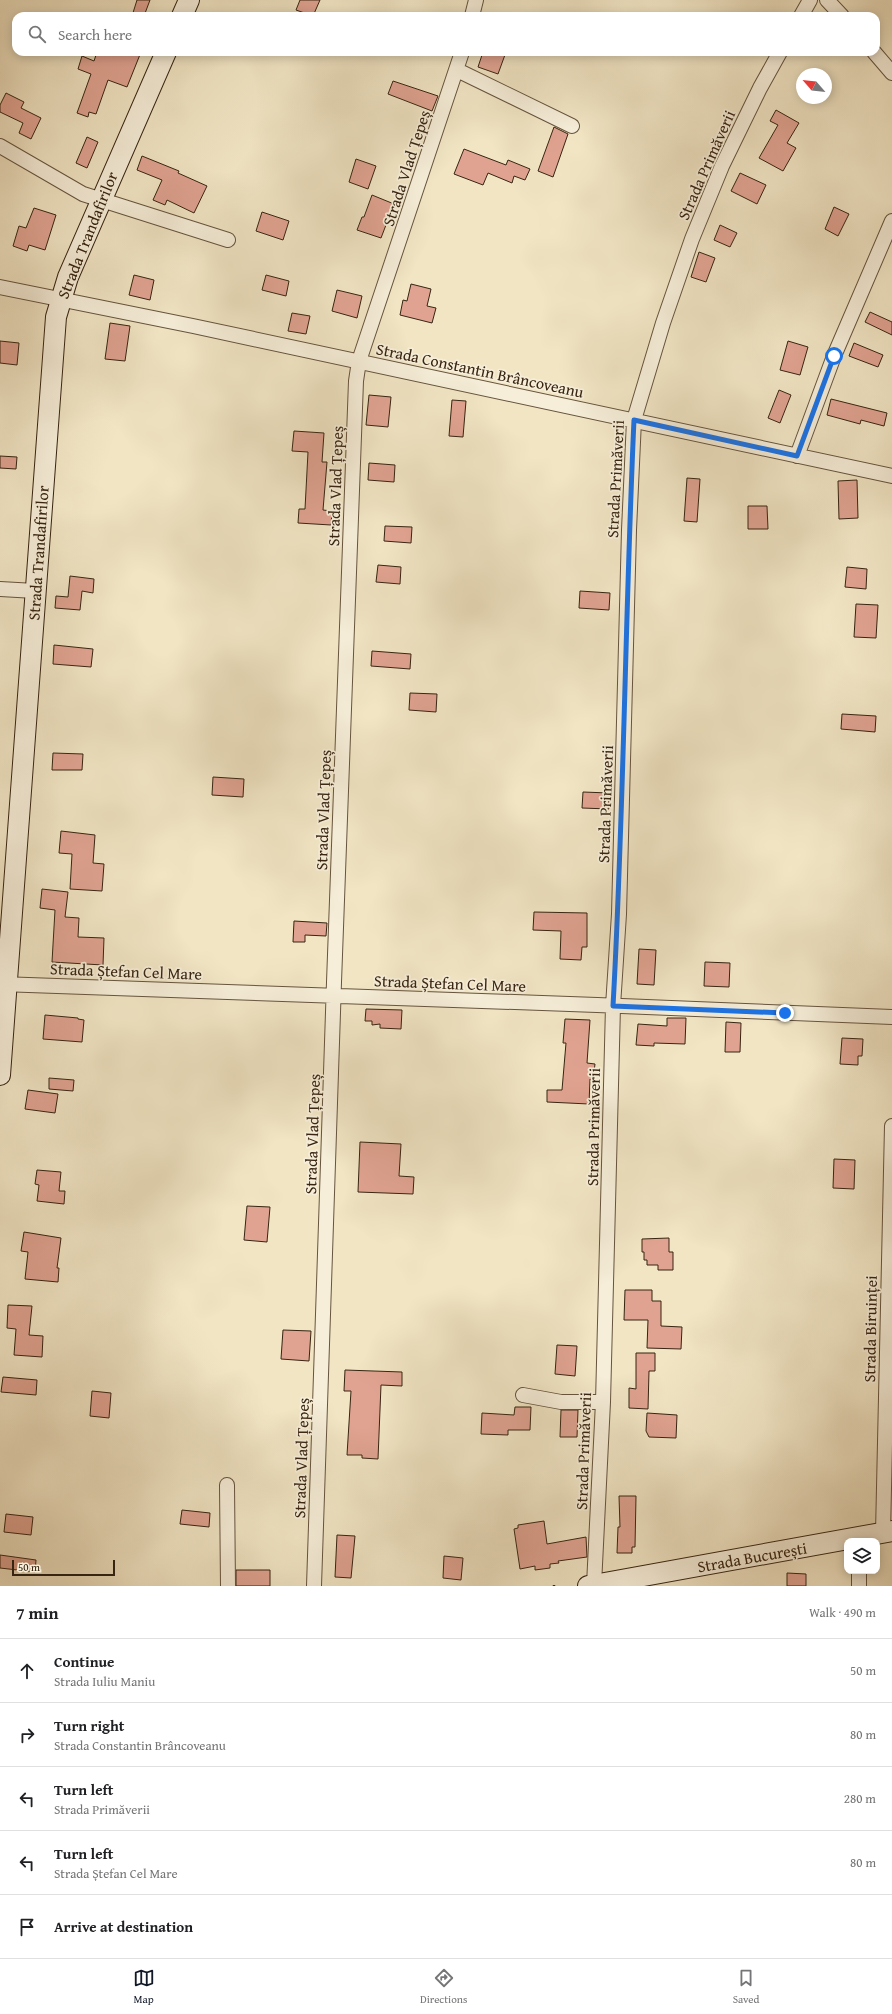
<!DOCTYPE html>
<meta charset="utf-8">
<style>
:root{--surface:#fff;--page:#f2f2f2;--text:#202124;--muted:#757577;--line:#e0e0e0;--accent:#111827}
body{margin:0;font-family:"Gentium Book Plus",serif;background:var(--page);color:var(--text)}
.controls{position:absolute;right:12px;bottom:12px;display:grid;overflow:hidden;border-radius:8px;box-shadow:0 2px 10px #0003}
.controls button{width:36px;height:36px;display:grid;place-items:center;padding:0;border:0;border-bottom:1px solid var(--line);background:var(--surface);color:var(--text);font:20px sans-serif}
.compass{position:absolute;left:796px;top:68px;width:36px;height:36px;border-radius:50%;background:var(--surface);box-shadow:0 2px 10px #0003;rotate:298deg}
.scale{position:absolute;left:12px;bottom:10px;width:103px;box-sizing:border-box;padding-left:4px;border:2px solid #372411;border-top:0;font-size:11px;line-height:14px;white-space:nowrap;color:#372411;-webkit-text-stroke:3px #f6eed9;paint-order:stroke}
.stop{position:absolute;width:12px;height:12px;margin:-9px;border:3px solid #1a73e8;border-radius:50%;background:#fff}
.stop.end{background:#1a73e8;border-color:#fff;box-shadow:0 1px 4px #0008}
.list{margin:0;padding:0;list-style:none}
h2{display:flex;justify-content:space-between;align-items:center;height:52px;margin:0;padding:0 16px;font-size:17px}
h2 small{font-size:13px;font-weight:400;color:var(--muted)}
.list li{display:grid;grid-template-columns:26px 1fr auto;gap:12px;align-items:center;box-sizing:border-box;height:64px;padding:0 16px;border-top:1px solid var(--line)}
.list b{display:block;font-size:15px;white-space:nowrap}
.list p{margin:0;font-size:13px;white-space:nowrap;color:var(--muted)}
.list em{font-size:13px;font-style:normal;color:var(--muted)}
.icon{flex:none;width:22px;height:22px;fill:none;stroke:currentColor;stroke-width:2;stroke-linecap:round;stroke-linejoin:round}
.map{position:relative;flex:none;width:892px;height:1586px;overflow:hidden}
.search{position:absolute;background:var(--surface);box-shadow:0 2px 10px #0003;left:12px;right:12px;top:12px;height:44px;display:flex;align-items:center;gap:10px;box-sizing:border-box;padding:0 14px;border-radius:12px;color:var(--muted);font-size:15px}
.sheet{height:372px;background:var(--surface)}
nav{display:flex;justify-content:space-around;align-items:center;box-sizing:border-box;height:56px;border-top:1px solid var(--line);background:var(--surface);font-size:11px;color:var(--muted)}
nav a{display:grid;justify-items:center;gap:2px}
nav .on{color:var(--accent)}
.map>svg:first-child{display:block}
.building{fill:#e0a391;stroke:#372411}
.lines{fill:none;stroke-linecap:round;stroke-linejoin:round}
.minor-casing{stroke:#66543e;stroke-width:16}
.secondary-casing{stroke:#372411;stroke-width:22}
.path{stroke:#372411;stroke-width:2.5;stroke-dasharray:1 2;stroke-linecap:butt}
.minor{stroke:#f6eed9;stroke-width:14}
.secondary{stroke:#f6eed9;stroke-width:20}
.route{stroke:#1a73e8;stroke-width:5}
.labels{text-anchor:middle;dominant-baseline:central;stroke-width:3.5;stroke-linejoin:round;paint-order:stroke}
.street-label{font-size:16px;fill:#372411;stroke:#f6eed9}
</style>
<div class="map">
<svg width="892" height="1586" viewBox="0 0 892 1586">
<rect width="100%" height="100%" fill="#f1e5c4"/>
<filter id="stains"><feTurbulence type="fractalNoise" baseFrequency=".005" numOctaves="4"/><feColorMatrix values="0 0 0 0 .2 0 0 0 0 .09 0 0 0 0 .02 0 0 0 .5 -.17"/></filter>
<radialGradient id="worn" r=".72"><stop offset=".6" stop-color="#630" stop-opacity="0"/><stop offset="1" stop-color="#630" stop-opacity=".3"/></radialGradient>
<path class="building" d="M137,0h13l-6,16h-12z
M300,0h20l-7,16 -17,-6z
M97,52h44l-14,35 -19,-7 -12,34 -7,-2 -1,5 -11,-4 14,-39 -13,-5 4,-13 12,5z
M483,52h23l-8,22 -20,-7z
M393,81l45,15 -6,15 -44,-17z
M6,93l18,9 -3,6 20,10 -10,21 -12,-6 4,-10 -23,-11v-7z
M776,110l23,13 -12,20 9,5 -13,23 -24,-13 19,-33 -8,-4z
M554,127l14,7 -15,43 -15,-6z
M87,137l11,5 -11,26 -11,-5z
M464,149l42,16 2,-5 22,9 -5,11 -11,-4 -2,7 -24,-10 -5,12 -29,-11z
M142,156l37,15 -1,2 29,13 -13,27 -27,-13 -2,5 -12,-5 9,-20 -25,-10z
M356,159l20,7 -8,23 -19,-7z
M740,173l26,12 -9,19 -26,-13z
M372,195l22,9 -13,34 -24,-8 5,-13h2z
M834,207l15,7 -11,22 -13,-7z
M34,208l22,7 -11,35 -16,-5 -2,6 -14,-5 6,-20 7,2z
M262,212l27,9 -6,19 -27,-9z
M720,225l17,8 -7,14 -16,-7z
M699,252l16,6 -9,24 -15,-5z
M134,275l20,5 -4,20 -21,-5z
M266,275l23,6 -3,15 -24,-6z
M411,284l20,5 -4,17 9,2 -4,15 -32,-8 3,-15 4,1z
M337,290l25,6 -5,22 -25,-7z
M870,312l22,10v13l-27,-13z
M292,313l18,3 -4,18 -18,-3z
M110,323l20,3 -5,35 -20,-2z
M0,341l19,2 -2,22 -17,-2z
M788,341l20,6 -8,28 -20,-5z
M854,343l29,12 -5,12 -29,-11z
M779,390l12,5 -11,28 -12,-5z
M369,395l22,2 -3,30 -22,-2z
M831,399l56,14 -3,13 -23,-6 -1,4 -33,-9z
M452,400l14,1 -3,36 -14,-1z
M294,431l30,2 -2,29h5l-4,48 9,1 -1,14 -33,-2 1,-14h6l3,-57 -16,-1z
M0,456l17,1 -1,12 -16,-1z
M369,463l26,2 -1,17 -26,-2z
M687,478l13,1 -3,43 -13,-1z
M857,480l1,38 -19,1 -1,-38z
M748,506h19l1,23h-20z
M385,526l27,1 -1,16 -27,-2z
M378,565l23,2 -1,17 -24,-2z
M847,567l20,2 -1,20 -21,-2z
M70,576l24,3 -1,14 -11,-2 -2,19 -25,-2 1,-12 12,1z
M580,591l30,2 -1,17 -30,-2z
M856,604l22,1 -2,33 -22,-1z
M54,645l39,4 -2,18 -38,-3z
M372,651l39,3 -1,15 -39,-3z
M410,693l27,1 -1,18 -27,-2z
M842,714l34,2 -1,16 -34,-3z
M53,753l30,1 -1,16h-30z
M213,777l31,2 -1,18 -31,-2z
M583,792l26,1v16l-27,-1z
M61,831l34,4 -2,28 11,1 -2,27 -32,-2 2,-35 -13,-1z
M42,889l26,3 -3,25 14,1 -1,19 26,1 -1,27 -51,-3 3,-52 -15,-2z
M534,912l53,1v34h-5l-1,13 -21,-1 1,-28 -28,-1z
M294,921l33,2 -1,13 -21,-1v7h-12z
M639,949l17,1 -2,35 -17,-1z
M705,962l25,1 -1,24 -25,-1z
M366,1009l36,1 -1,19 -21,-1v-4l-8,1v-4h-7z
M45,1015l33,3v1l6,1 -2,22 -39,-3z
M667,1018h19l-1,26 -31,-1v3l-18,-1 2,-21 29,2z
M565,1019l25,1 -3,43 8,1 -2,16 -3,-1 -1,25 -42,-2v-12h15l4,-47h-3z
M726,1022l15,1 -1,29h-15z
M842,1038l21,1 -1,17h-4v9l-18,-1z
M49,1078l25,2 -1,11 -24,-2z
M28,1090l30,4 -3,19 -30,-4z
M360,1142l41,2 -2,32 15,1 -1,17 -55,-2z
M834,1159l21,1 -1,29 -21,-1z
M37,1170l24,2 -2,19h6l-1,13 -27,-3 2,-16 -4,-1z
M247,1206l23,1 -3,35 -23,-2z
M24,1232l37,6 -4,30h2l-1,14 -33,-3 3,-27 -7,-1z
M669,1238v14h4v18h-15v-5h-11v-5h-3v-8h-2v-13z
M625,1290h27v11h9v25l21,1 -1,22 -34,-1 1,-28h-24z
M8,1305l24,1 -3,29 14,1 -1,21 -28,-2 2,-26 -9,-1z
M283,1330l28,1 -2,30 -28,-2z
M557,1345l20,1 -2,30 -20,-2z
M636,1353h19v18h-6l-1,38 -19,-1v-20l7,1z
M345,1370l57,2v14l-21,-1 -3,74 -16,-1v-3h-15l4,-64h-7z
M3,1377l34,3 -1,15 -35,-3z
M92,1391l19,2 -2,25 -19,-2z
M515,1407h16l-1,23h-22v5l-27,-1 1,-21 32,2z
M561,1410h17l-1,27h-17z
M647,1413l30,2 -1,23 -27,-1 -3,-6z
M619,1496h17l-1,51h-3v6h-15l1,-26h2z
M182,1510l28,3 -1,14 -29,-3z
M6,1514l27,3 -2,18 -27,-3z
M544,1521l3,23 39,-7 1,20 -29,4 1,2 -9,1v4l-15,2v-4l-15,3 -6,-40 4,-1v-3z
M337,1535l18,1 -4,42 -16,-1z
M0,1555l36,5 -1,12 -35,-4z
M444,1556l19,2 -2,22 -18,-2z
M236,1570h34v16h-34z
M787,1573l19,1v12h-19z"/>
<g class="lines">
<defs>
<path id="minor" d="M827,0l15,16
M472,16l4,-16
M801,16l9,-16
M874,52l18,21
M457,70l115,56
M0,146l83,48 145,46
M0,287l193,39 699,150
M797,456l37,-100 58,-135
M0,589l35,2
M0,984l597,21 295,12
M523,1395l38,7h42
M227,1485l1,101
M883,1533l9,-407
M594,1585l9,-183 10,-396 6,-92 10,-384 5,-110 29,-97 29,-84 30,-73 38,-78 20,-36
M314,1586l20,-604 22,-601 3,-20 103,-309
M859,1586v-15"/>
<path id="secondary" d="M182,16l7,-16
M0,1075l56,-758 12,-40 98,-225
M588,1586l304,-55"/>
</defs>
<use href="#minor" class="minor-casing"/>
<use href="#secondary" class="secondary-casing"/>
<path class="path" d="M554,1585v1"/>
<use href="#minor" class="minor"/>
<use href="#secondary" class="secondary"/>
</g>
<g class="lines">
<path class="route" d="M785,1013l-172,-7c11,-195 12,-390 21,-586l163,36 37,-100"/>
</g>
<g class="labels">
<g class="street-label">
<text transform="translate(706 165) rotate(-66)">Strada Primăverii</text>
<text transform="translate(406 168) rotate(-72)">Strada Vlad Țepeș</text>
<text transform="translate(87 235) rotate(-68)">Strada Trandafirilor</text>
<text transform="translate(480 370) rotate(12)">Strada Constantin Brâncoveanu</text>
<text transform="translate(615 479) rotate(-87)">Strada Primăverii</text>
<text transform="translate(335 486) rotate(-88)">Strada Vlad Țepeș</text>
<text transform="translate(38 553) rotate(-86)">Strada Trandafirilor</text>
<text transform="translate(605 804) rotate(-88)">Strada Primăverii</text>
<text transform="translate(323 810) rotate(-88)">Strada Vlad Țepeș</text>
<text transform="translate(126 971) rotate(2)">Strada Ștefan Cel Mare</text>
<text transform="translate(450 983) rotate(2)">Strada Ștefan Cel Mare</text>
<text transform="translate(593 1127) rotate(-89)">Strada Primăverii</text>
<text transform="translate(312 1134) rotate(-88)">Strada Vlad Țepeș</text>
<text transform="translate(870 1329) rotate(-89)">Strada Biruinței</text>
<text transform="translate(583 1451) rotate(-88)">Strada Primăverii</text>
<text transform="translate(301 1458) rotate(-88)">Strada Vlad Țepeș</text>
<text transform="translate(752 1557) rotate(-10)">Strada București</text>
</g>
</g>
<rect width="100%" height="100%" filter="url(#stains)"/>
<rect width="100%" height="100%" fill="url(#worn)"/>
</svg>
<div class="controls">
<button><svg class="icon" aria-label="layers" viewBox="0 0 24 24"><path d="M12 4l9 5-9 5-9-5zM3 14l9 5 9-5"/></svg></button>
</div>
<svg class="compass" viewBox="-18 -18 36 36"><path d="M0-13l5 13h-10z" fill="#e53935"/><path d="M0 13l5-13h-10z" fill="#757577"/></svg>
<div class="scale">50 m</div>
<div class="stop" style="left:834px;top:356px"></div>
<div class="stop end" style="left:785px;top:1013px"></div>
<div class="search"><svg class="icon" aria-label="search" viewBox="0 0 24 24"><circle cx="10" cy="10" r="6"/><path d="M15 15l6 6"/></svg>Search here</div>
</div>
<section class="sheet">
<h2>7 min<small>Walk · 490 m</small></h2>
<ul class="list">
<li><svg class="icon" aria-label="ahead" viewBox="0 0 24 24"><path d="M12 20V5M6 11l6-6 6 6"/></svg><div><b>Continue</b><p>Strada Iuliu Maniu</p></div><em>50 m</em></li>
<li><svg class="icon" aria-label="right" viewBox="0 0 24 24"><path d="M7 20v-9h11M14 6l5 5-5 5"/></svg><div><b>Turn right</b><p>Strada Constantin Brâncoveanu</p></div><em>80 m</em></li>
<li><svg class="icon" aria-label="left" viewBox="0 0 24 24"><path d="M17 20v-9H6M10 6l-5 5 5 5"/></svg><div><b>Turn left</b><p>Strada Primăverii</p></div><em>280 m</em></li>
<li><svg class="icon" aria-label="left" viewBox="0 0 24 24"><path d="M17 20v-9H6M10 6l-5 5 5 5"/></svg><div><b>Turn left</b><p>Strada Ștefan Cel Mare</p></div><em>80 m</em></li>
<li><svg class="icon" aria-label="arrive" viewBox="0 0 24 24"><path d="M6 21V4h12l-3 4 3 4H6"/></svg><div><b>Arrive at destination</b></div></li>
</ul>
</section>
<nav>
<a class="on"><svg class="icon" aria-label="map" viewBox="0 0 24 24"><path d="M3 6l6-2 6 2 6-2v14l-6 2-6-2-6 2zM9 4v14M15 6v14"/></svg>Map</a>
<a><svg class="icon" aria-label="directions" viewBox="0 0 24 24"><path d="M12 3l9 9-9 9-9-9zM9 14v-3h6M13 9l2 2-2 2"/></svg>Directions</a>
<a><svg class="icon" aria-label="saved" viewBox="0 0 24 24"><path d="M7 4h10v16l-5-4-5 4z"/></svg>Saved</a>
</nav>
